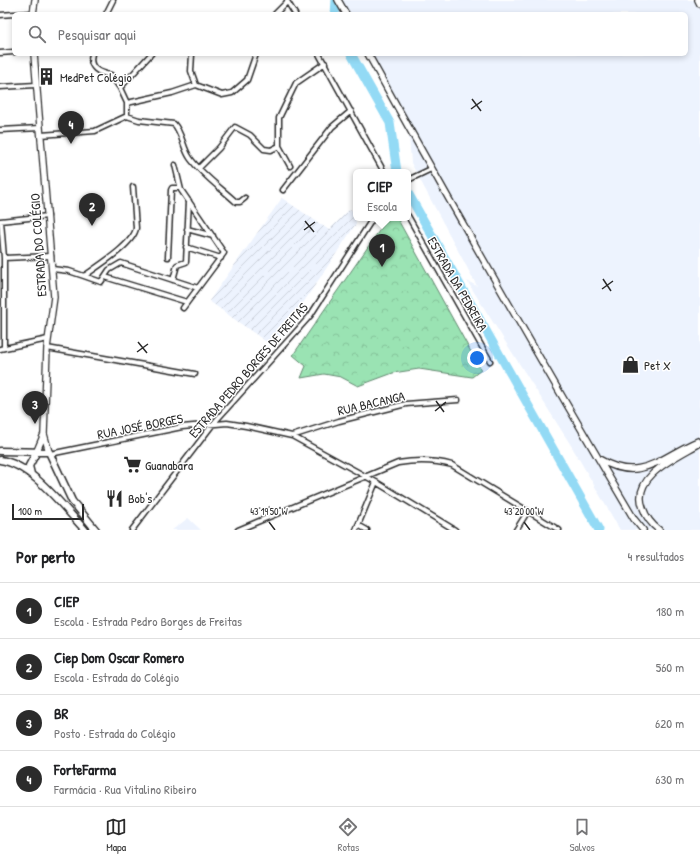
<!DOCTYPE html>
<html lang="pt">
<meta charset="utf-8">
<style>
:root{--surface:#fff;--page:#f6f6f6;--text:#202124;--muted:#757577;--line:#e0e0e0;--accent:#2b2b2b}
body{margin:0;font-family:"Patrick Hand",sans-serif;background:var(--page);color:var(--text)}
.scale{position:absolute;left:12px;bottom:10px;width:72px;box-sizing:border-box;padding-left:4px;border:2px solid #2b2b2b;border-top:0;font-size:11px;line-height:14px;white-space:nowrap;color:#2b2b2b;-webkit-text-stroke:3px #fff;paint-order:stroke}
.you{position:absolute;left:477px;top:358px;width:14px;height:14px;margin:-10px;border:3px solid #fff;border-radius:50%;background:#1a73e8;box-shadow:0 0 0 6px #1a73e833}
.badge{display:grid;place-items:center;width:26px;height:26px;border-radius:50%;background:var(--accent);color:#fff;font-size:13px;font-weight:700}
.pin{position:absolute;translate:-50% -33px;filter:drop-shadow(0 1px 2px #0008)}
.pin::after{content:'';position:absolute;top:21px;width:14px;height:12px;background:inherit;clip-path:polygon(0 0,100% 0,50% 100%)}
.popup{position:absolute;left:353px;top:169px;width:58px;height:52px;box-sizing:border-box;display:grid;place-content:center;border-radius:6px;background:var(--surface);filter:drop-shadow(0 1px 3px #0005);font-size:13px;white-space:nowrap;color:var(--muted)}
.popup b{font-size:15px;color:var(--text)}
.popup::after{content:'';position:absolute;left:50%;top:100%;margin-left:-8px;border:8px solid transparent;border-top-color:var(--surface)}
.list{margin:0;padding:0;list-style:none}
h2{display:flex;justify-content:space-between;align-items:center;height:52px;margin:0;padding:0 16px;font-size:17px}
h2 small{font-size:13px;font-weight:400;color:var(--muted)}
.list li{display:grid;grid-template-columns:26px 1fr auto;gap:12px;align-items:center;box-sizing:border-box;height:56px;padding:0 16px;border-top:1px solid var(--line)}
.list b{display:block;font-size:15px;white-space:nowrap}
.list p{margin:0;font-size:13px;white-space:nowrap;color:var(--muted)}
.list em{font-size:13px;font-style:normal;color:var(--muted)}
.icon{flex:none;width:22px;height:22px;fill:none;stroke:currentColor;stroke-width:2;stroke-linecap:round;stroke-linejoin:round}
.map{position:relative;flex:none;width:700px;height:530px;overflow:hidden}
.search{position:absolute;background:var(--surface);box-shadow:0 2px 6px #0003;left:12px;right:12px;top:12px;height:44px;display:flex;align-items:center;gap:10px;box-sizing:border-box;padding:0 14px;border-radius:6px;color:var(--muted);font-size:15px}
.sheet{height:276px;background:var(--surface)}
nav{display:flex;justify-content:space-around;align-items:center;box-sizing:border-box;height:56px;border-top:1px solid var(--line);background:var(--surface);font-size:11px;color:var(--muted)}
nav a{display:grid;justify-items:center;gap:2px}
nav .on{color:var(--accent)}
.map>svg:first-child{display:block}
.built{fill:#edf3fe}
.industrial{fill:url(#industrial-furrows)}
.park{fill:url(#park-crowns);stroke:#62876f}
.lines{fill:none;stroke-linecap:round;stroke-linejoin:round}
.river{stroke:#93daf5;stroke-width:9}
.street-casing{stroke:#2b2b2b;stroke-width:7}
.secondary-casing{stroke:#2b2b2b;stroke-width:8}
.primary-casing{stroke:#2b2b2b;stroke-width:9}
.street{stroke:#fff;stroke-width:4}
.secondary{stroke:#fff;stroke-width:5.5}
.primary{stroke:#fff;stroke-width:6}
.ticks{fill:none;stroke:#2b2b2b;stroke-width:1.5}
.labels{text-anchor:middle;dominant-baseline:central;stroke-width:3;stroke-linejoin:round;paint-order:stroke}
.poi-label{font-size:13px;fill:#2b2b2b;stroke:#fff;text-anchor:start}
.street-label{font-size:13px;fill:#2b2b2b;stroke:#fff}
.ticks-label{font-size:10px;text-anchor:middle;fill:#2b2b2b;stroke:#fff;stroke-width:3;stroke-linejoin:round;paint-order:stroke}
</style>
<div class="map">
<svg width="700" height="530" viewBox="0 0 700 530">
<defs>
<pattern id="industrial-furrows" width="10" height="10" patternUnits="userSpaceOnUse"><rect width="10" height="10" fill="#edf3fe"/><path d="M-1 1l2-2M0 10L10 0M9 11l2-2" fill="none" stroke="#cbd0da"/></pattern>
<pattern id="park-crowns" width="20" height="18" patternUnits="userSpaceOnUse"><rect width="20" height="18" fill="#9ae3b3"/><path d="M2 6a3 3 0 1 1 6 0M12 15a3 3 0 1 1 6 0" fill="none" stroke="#85c39a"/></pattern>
</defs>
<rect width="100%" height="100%" fill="#fff"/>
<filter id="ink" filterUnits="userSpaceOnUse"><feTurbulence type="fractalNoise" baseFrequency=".025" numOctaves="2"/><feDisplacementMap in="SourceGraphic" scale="8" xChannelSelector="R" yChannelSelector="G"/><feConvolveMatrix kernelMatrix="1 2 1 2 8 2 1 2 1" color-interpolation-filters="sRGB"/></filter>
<g filter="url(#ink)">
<path class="built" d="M332,0h368v530h-80l-48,-83 -105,-166 10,5 -66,-123 -2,-28 -45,-81h322v-40h-346z
M188,518l13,12h-29l7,-5z"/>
<path class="industrial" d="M282,198l47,32 21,-21 5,4 1,11 -65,97 -19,25 -63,-45z"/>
<path class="park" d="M388,218h9l84,152 -9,7 -53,-8 -26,4 -35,13 -17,-9 -17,-3 -23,4 5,-12 -13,-11z"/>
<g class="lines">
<path class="river" d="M335,14l1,-14
M351,54l39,69 7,49
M408,193l191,337"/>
<defs>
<path id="street" d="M287,1l8,13
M16,14l17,-1
M106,14l7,-14
M275,14l12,-12
M0,15l14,-1
M0,53l14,-1
M92,54c-4,14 7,19 19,21l9,13
M192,54l-1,17 5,14
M319,54l65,118
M0,87l36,-2
M127,103l45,-10 24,-8 26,10 10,-2 15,-13 9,-26
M127,116l12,4 35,4c8,9 9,24 16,34 12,17 31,30 46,44h4l5,-4
M127,116v-13l-7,-15 31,-34
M0,130l40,-2
M41,135l54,-4 32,-15
M175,165l6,25 43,63 -41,55
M290,166l-11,-20v-28l17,-35 29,-20
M199,168l20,-20 16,-21 15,8 14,14 7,1 8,-4
M408,180l23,-11
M283,190l49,-63 19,-16
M408,216l82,145
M0,221l48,-5
M1,221l3,37v89
M187,229l26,7
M186,247l35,11
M168,257l3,-67 1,-2h8
M4,258l47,-2
M52,269l17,2 15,5c14,-10 50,-32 52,-48l-3,-41
M84,276l17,6 8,-12 12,-7 77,25
M105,277l82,25
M173,280l4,-15 9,-3 3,-61
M47,348l148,26
M0,349l48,-10
M292,436l47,-15 67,-17 52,-4
M50,454l132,-27 45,-4 19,3 46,10 84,46 79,48
M358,525l9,5
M132,530l81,-106 97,-108 63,-98
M238,530l160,-67c19,-3 36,-3 54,2l107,65
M356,530l20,-48
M516,530l12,-19"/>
<path id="secondary" d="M338,0l8,14
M698,0l2,4
M33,14l2,-14
M34,54l20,243 -7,51 -3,86 -8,19
M368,54c86,156 175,311 266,465l9,11
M44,434l5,18
M599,459c42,25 61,-2 99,-18
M659,530c-8,-6 -13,-13 -16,-22 -13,-32 36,-52 57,-65"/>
<path id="primary" d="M0,451l49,1 23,49 24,29
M0,460c32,4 63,47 85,70
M31,474l-2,-8 7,-13"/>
</defs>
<use href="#street" class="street-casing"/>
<use href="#secondary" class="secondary-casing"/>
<use href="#primary" class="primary-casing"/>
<use href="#street" class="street"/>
<use href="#secondary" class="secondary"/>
<use href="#primary" class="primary"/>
</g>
</g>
<path class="ticks" d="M472,99l9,12M471,109l11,-8M305,221l9,11M304,230l11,-8M603,279l8,12M602,289l11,-8M138,342l9,11M137,352l11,-8M436,401l8,11M435,411l11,-9M269,522l6,8M524,522l6,8"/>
<defs>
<symbol id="building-bare" viewBox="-9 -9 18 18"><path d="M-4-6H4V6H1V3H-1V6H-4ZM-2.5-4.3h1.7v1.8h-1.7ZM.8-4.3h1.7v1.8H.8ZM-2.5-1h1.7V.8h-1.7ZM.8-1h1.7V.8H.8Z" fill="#2b2b2b" stroke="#fff" stroke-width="2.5" paint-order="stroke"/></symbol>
<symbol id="shop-bare" viewBox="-9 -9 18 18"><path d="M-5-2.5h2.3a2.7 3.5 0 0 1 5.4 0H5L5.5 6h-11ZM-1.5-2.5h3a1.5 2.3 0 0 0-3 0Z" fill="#2b2b2b" stroke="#fff" stroke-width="2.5" paint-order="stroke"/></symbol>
<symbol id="supermarket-bare" viewBox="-9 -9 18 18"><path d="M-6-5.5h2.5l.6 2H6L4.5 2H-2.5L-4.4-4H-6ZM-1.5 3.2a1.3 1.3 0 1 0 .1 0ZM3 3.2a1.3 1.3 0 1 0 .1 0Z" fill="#2b2b2b" stroke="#fff" stroke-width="2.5" paint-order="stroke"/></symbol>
<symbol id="restaurant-bare" viewBox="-9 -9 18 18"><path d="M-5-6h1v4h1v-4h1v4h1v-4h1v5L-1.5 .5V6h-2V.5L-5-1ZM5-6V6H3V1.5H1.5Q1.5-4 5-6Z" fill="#2b2b2b" stroke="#fff" stroke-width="2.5" paint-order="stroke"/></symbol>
</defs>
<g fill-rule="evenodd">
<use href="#building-bare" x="34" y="64" width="25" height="25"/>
<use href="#shop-bare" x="618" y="352" width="25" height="25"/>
<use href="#supermarket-bare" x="120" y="452" width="25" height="25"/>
<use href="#restaurant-bare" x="102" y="486" width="25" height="25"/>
</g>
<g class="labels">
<g class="poi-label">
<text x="60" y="77">MedPet Colégio</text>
<text x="644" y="365">Pet X</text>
<text x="145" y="465">Guanabara</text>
<text x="128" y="498">Bob's</text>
</g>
<g class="street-label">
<text transform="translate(38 245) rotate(-94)">ESTRADA DO COLÉGIO</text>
<text transform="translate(458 284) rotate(60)">ESTRADA DA PEDREIRA</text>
<text transform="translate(248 370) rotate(-49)">ESTRADA PEDRO BORGES DE FREITAS</text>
<text transform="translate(371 403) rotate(-13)">RUA BACANGA</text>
<text transform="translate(140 426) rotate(-11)">RUA JOSÉ BORGES</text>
</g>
</g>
<g class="ticks-label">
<text x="269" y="515">43°19'50"W</text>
<text x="524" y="515">43°20'00"W</text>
</g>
</svg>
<div class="scale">100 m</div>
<div class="you"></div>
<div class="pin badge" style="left:382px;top:267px">1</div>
<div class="popup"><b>CIEP</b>Escola</div>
<div class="pin badge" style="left:92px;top:226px">2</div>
<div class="pin badge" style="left:35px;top:424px">3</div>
<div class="pin badge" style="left:71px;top:144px">4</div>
<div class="search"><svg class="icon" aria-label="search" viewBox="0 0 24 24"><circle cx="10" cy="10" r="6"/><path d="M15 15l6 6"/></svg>Pesquisar aqui</div>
</div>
<section class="sheet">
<h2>Por perto<small>4 resultados</small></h2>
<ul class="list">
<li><span class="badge">1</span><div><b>CIEP</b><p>Escola · Estrada Pedro Borges de Freitas</p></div><em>180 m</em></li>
<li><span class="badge">2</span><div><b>Ciep Dom Oscar Romero</b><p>Escola · Estrada do Colégio</p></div><em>560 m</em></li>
<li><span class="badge">3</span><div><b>BR</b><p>Posto · Estrada do Colégio</p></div><em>620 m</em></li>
<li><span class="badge">4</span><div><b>ForteFarma</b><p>Farmácia · Rua Vitalino Ribeiro</p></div><em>630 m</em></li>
</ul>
</section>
<nav>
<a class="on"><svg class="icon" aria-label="map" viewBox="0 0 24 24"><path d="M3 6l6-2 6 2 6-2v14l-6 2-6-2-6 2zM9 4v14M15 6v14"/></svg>Mapa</a>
<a><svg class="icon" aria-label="directions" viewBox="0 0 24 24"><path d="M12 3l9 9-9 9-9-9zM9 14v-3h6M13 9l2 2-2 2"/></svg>Rotas</a>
<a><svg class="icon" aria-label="saved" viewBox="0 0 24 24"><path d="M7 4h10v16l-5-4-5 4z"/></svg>Salvos</a>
</nav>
